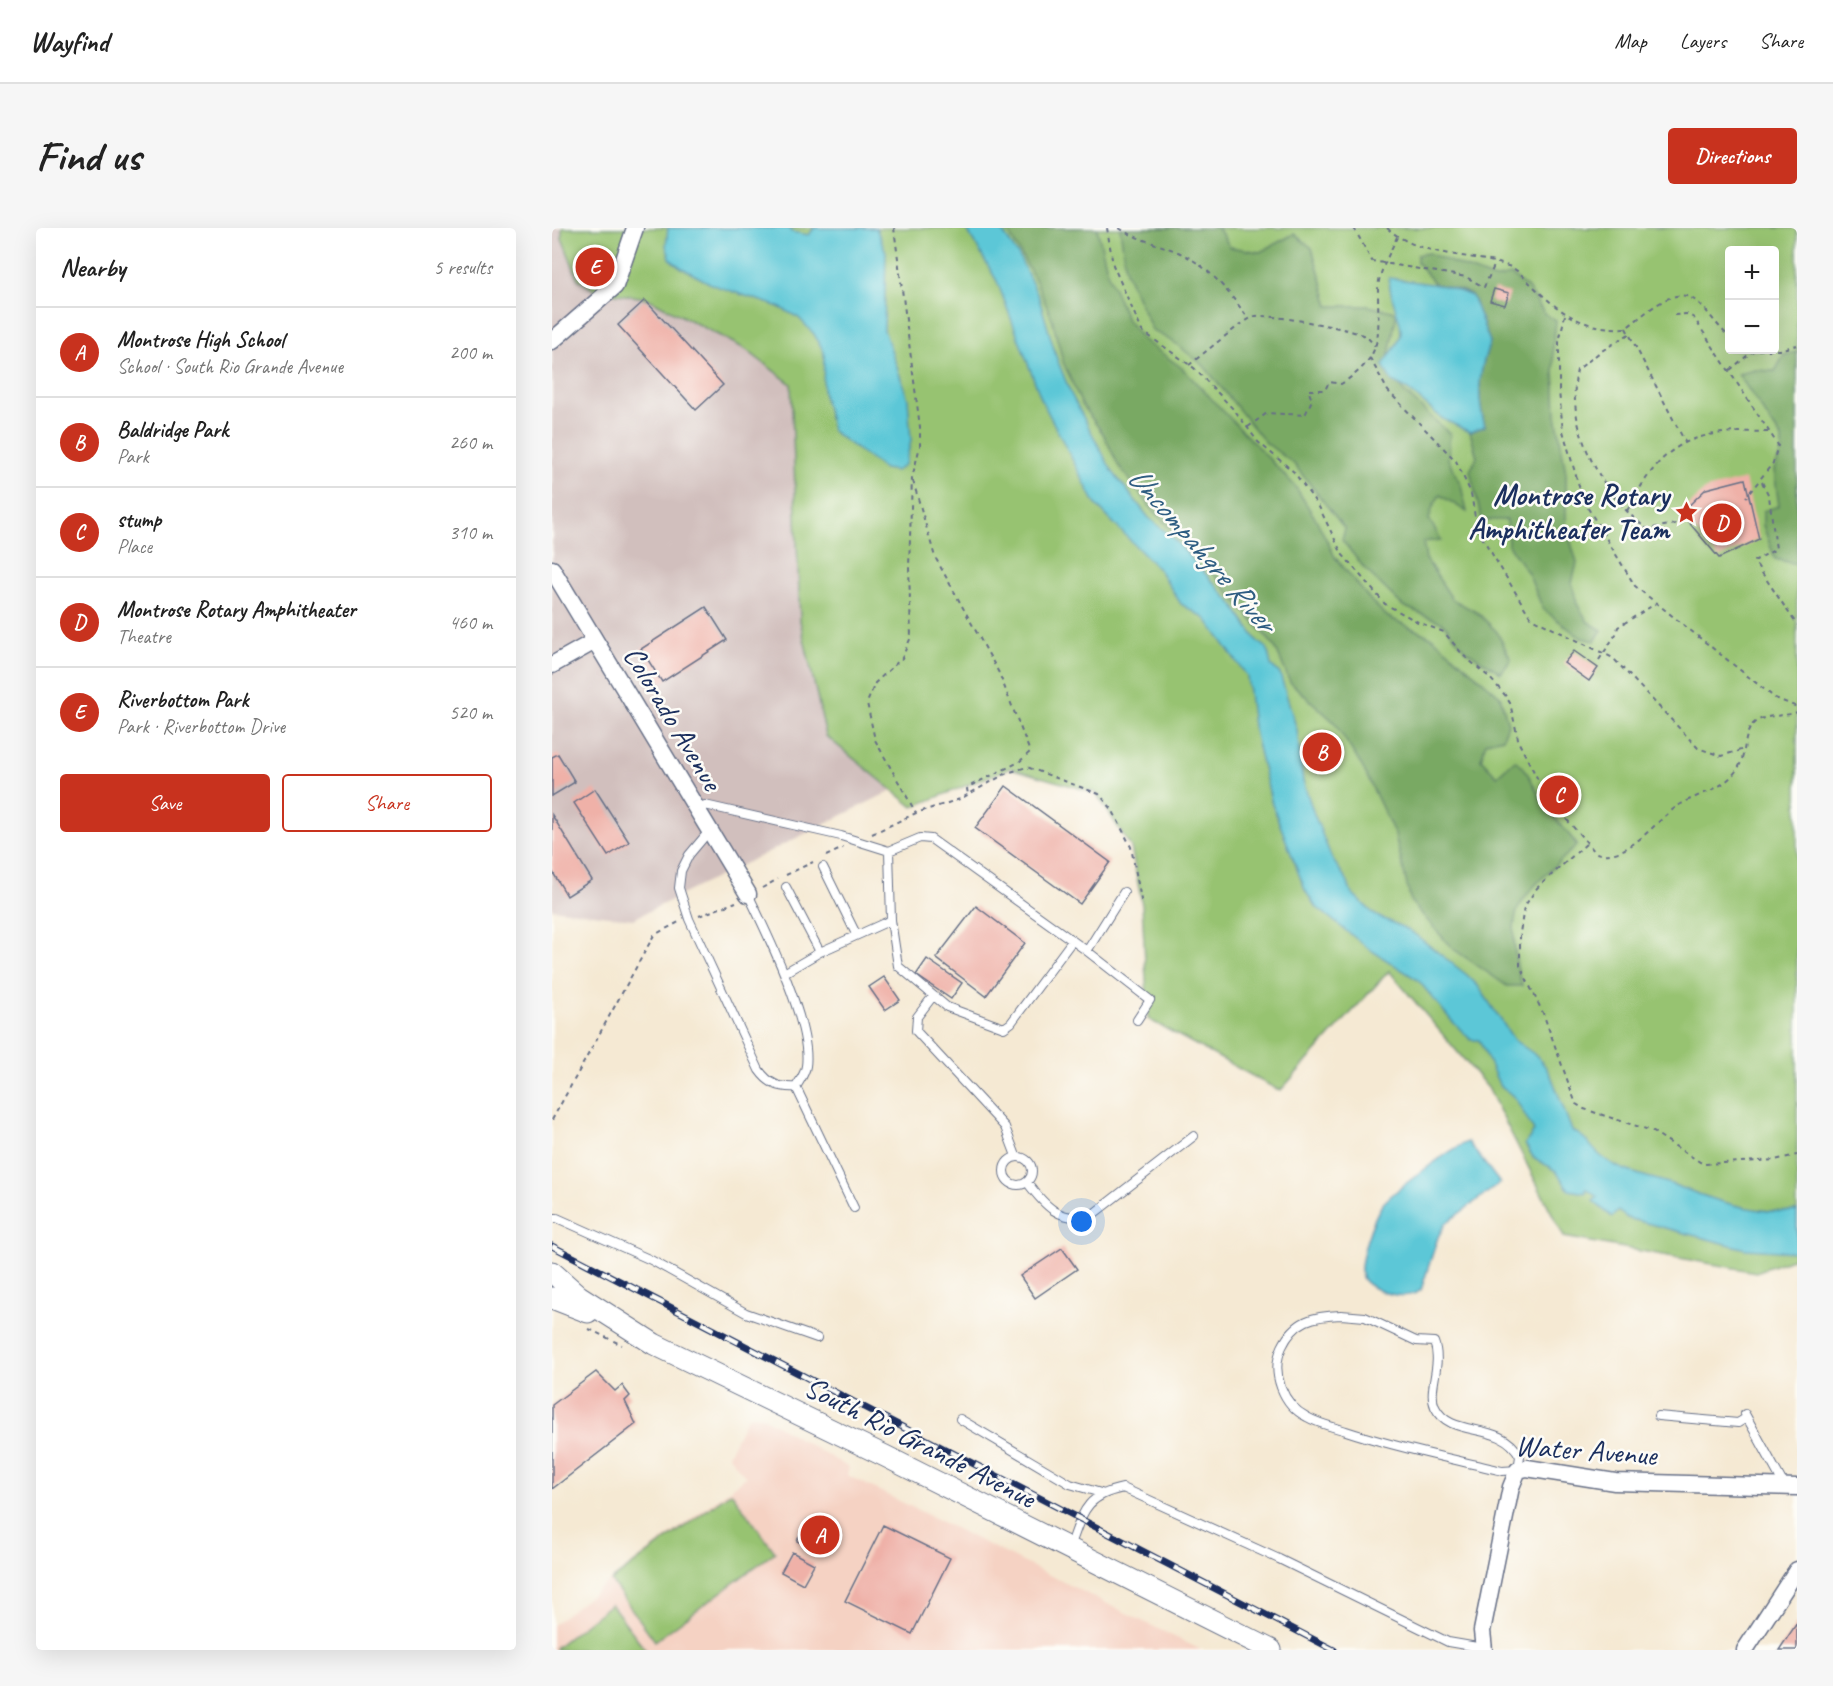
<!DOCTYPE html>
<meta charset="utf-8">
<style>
:root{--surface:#fff;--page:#f6f6f6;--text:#222;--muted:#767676;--line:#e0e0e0;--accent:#c8321e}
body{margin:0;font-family:Caveat,sans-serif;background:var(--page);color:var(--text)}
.controls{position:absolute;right:18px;top:18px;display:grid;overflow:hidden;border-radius:6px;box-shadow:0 6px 24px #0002}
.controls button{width:54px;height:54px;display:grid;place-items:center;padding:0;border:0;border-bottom:2px solid var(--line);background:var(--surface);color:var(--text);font:30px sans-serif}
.you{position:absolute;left:530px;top:994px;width:21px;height:21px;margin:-15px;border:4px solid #fff;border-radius:50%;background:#1a73e8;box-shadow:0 0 0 9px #1a73e833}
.badge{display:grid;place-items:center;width:39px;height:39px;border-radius:50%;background:var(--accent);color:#fff;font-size:20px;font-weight:700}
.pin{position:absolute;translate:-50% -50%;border:3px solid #fff;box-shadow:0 2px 6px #0006}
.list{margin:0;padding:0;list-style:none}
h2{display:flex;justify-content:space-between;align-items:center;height:78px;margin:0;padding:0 24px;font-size:26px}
h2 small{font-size:20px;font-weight:400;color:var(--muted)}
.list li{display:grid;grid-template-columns:39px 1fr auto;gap:18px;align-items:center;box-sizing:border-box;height:90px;padding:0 24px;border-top:2px solid var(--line)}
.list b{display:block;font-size:22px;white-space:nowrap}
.list p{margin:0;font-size:20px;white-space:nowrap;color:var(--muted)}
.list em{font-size:20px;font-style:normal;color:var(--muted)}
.actions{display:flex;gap:12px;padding:18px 24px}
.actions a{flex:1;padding:14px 0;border:2px solid var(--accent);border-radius:6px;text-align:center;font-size:21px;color:var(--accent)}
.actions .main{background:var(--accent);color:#fff}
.map{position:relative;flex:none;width:1245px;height:1422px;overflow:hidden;border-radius:6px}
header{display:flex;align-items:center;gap:36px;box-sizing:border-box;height:84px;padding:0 30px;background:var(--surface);border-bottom:2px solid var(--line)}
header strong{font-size:28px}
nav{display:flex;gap:33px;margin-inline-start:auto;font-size:21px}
.intro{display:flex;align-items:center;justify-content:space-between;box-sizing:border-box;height:144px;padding:0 36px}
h1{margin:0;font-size:42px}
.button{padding:15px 27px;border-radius:6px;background:var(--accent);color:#fff;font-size:21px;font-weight:700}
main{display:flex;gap:36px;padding:0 36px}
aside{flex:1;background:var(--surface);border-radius:6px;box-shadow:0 6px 24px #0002}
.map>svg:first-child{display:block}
.built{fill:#f5d2c3}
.industrial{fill:#d1bfbd}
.green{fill:#97c371;stroke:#597968;stroke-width:1.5;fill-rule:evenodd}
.forest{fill:#79a963;stroke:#4a6c60;stroke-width:1.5}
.water{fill:#5cc7d7;stroke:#3c7b9a;stroke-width:1.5}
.building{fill:#efb1a8}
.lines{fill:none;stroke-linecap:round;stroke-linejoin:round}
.service-casing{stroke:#677087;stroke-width:10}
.minor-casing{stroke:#677087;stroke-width:19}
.tertiary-casing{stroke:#677087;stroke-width:23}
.path{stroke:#677087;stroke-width:2;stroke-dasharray:4.5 4.5;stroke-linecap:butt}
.service{stroke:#fff;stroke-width:8}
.minor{stroke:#fff;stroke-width:16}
.tertiary{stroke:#fff;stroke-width:21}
.rail-casing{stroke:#1b2f5e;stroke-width:7}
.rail{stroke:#fdfcf7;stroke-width:4.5;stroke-dasharray:14;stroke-linecap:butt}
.labels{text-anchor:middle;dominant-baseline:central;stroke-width:5;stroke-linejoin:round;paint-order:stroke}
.poi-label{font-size:30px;font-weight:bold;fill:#1b2f5e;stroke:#fdfcf7;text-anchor:end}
.street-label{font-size:30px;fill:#1b2f5e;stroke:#fdfcf7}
.water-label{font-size:32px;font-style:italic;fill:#2e5d82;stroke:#fdfcf7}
</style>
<header>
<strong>Wayfind</strong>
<nav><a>Map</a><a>Layers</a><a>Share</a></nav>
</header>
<div class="intro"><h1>Find us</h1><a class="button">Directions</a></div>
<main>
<aside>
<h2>Nearby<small>5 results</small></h2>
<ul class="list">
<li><span class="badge">A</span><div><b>Montrose High School</b><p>School · South Rio Grande Avenue</p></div><em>200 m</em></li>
<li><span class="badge">B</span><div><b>Baldridge Park</b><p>Park</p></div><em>260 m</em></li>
<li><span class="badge">C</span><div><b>stump</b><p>Place</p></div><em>310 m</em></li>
<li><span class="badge">D</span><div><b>Montrose Rotary Amphitheater</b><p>Theatre</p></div><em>460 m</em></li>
<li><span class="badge">E</span><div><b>Riverbottom Park</b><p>Park · Riverbottom Drive</p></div><em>520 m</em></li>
</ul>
<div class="actions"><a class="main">Save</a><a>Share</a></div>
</aside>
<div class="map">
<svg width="1245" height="1422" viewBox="0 0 1245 1422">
<rect width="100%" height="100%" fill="#fdfcf7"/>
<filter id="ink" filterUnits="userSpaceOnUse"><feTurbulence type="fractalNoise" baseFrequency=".0167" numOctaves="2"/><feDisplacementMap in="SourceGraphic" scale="12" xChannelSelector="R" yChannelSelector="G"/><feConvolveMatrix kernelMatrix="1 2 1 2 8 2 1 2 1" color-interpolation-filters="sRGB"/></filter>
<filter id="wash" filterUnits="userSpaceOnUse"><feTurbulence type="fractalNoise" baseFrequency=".008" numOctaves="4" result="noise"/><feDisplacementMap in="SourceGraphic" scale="24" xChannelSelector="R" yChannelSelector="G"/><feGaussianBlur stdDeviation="1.35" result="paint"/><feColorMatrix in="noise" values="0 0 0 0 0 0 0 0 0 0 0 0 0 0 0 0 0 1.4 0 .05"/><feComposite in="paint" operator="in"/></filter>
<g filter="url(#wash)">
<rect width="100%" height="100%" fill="#f5e9d3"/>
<path class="built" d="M199,1187l10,1 88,52 -2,7 354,175h-649v-25l194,-148 -18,-22 18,-36z"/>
<path class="industrial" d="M0,0h10v10l16,41 17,12 52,7 84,40 60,46 9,237 26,114 67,55 -260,129 -81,-10z"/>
<path class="green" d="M10,0h1235v1029l-41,15 -192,-35 -76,-149 -99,-117 -109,120 -132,-72 -6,-114 -11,-58 -35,-54 -86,-25 -97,39 -87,-71 -26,-115 -9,-237 -46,-35 -98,-51 -52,-7 -17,-12 -16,-41zM1178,22h44v100h-44z
M179,1264l44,60 -120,89 -44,-60z
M59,1376l35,46h-90l-1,-2z"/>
<path class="forest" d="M454,0h91l11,46 19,46 15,19 40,29 113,118 22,35 18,36 37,45 16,15 45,21 67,58 8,28 -5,14 -17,4 -5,17 16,17 18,-16c16,13 18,27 29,43 9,15 23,27 33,42 -19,19 -45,39 -58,62 -10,19 -3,60 3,79h-15l-55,-38 -41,-46 -16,-67 -32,-67 -29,-46 -44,-40 -15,-35 -67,-79 -53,-55 -37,-48 -14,-30 -22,-30 -19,-43 -11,-43 -16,-38z
M568,0h98l12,19 30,5 34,-18 18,14 17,58h39l29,6 -10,53 16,26 47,43 -2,25 13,26 6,27 -27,-17 -7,11 -4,13 12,21 -18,2 3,17 26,40 26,14 19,19 14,28 -10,13 -36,-23 -22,-27 -40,-17 -39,-38 -22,-28 3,-11 -51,-65 -29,-22 -61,-76 -29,-23 -23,-13 -26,-58z
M876,25l66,26 17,-4 17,13 16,25 12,8 -3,25 3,69 10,58v53l11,37 -5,20 5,21 11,18 14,8 -7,11 -14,-3 -38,-29 -15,-36 -20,-28 -1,-25h-25l-12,-49 7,-14 -7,-25 15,-6c-9,-30 -6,-56 5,-84l-18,-46 -9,-5 -28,-7 -18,-22v-7z
M1245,124v212l-22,-5 -12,-34v-14l16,-5 -5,-36 8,-20v-11l-44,-65 17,-4 20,1 9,-16z"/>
<path class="water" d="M116,0h120l4,4 17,3 5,-7h62l10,24 -2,78 24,69 3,42 -6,23 -9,7 -12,-2 -52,-38 -9,-39 1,-40 -10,-18 -15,-16 -20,-11 -66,-22 -31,-17 -11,-8 -5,-14z
M414,0h34l19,28 20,42 18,61 14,35 41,77 37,47 24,20 58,64 27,40 9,6 4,17 9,9 17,56 6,51 11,33 18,45 15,21 4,12 24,23 34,15 58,45 12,12 35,53 23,16 8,10 7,12 20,53c15,5 18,17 30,26 20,16 46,19 69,27 40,15 82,31 126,27v41l-51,-3 -119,-31 -9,-7 -6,6 -19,-16 5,-4 -12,-8v4l-17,-3 -13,-19 -23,-14 -8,-13 9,-13 -19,-33 -16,-14 -20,-44h-8l-20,-20 -33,-40 -49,-31 -54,-43 -10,-16 -33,-86 -19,-78 -6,-50 -41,-57 -25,-15 -21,-33 -64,-66 -54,-104 -45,-120z
M837,50l56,8 27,10 18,46c-11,28 -14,54 -5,84l-15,6 -27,-13 -35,-29 -16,-8 -9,-17c5,-8 14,-18 17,-28 5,-12 -12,-40 -11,-59z
M916,914l32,41 -55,41 -7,13 -17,53c-11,8 -22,6 -35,3 -7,-2 -19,-8 -23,-14 -8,-14 11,-62 19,-74 9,-12 72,-59 86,-63z"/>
<g id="blocks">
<path class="building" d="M942,61l15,4 -4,12 -15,-4z
M93,72l78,85 -27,25 -78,-85z
M1193,251l14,60 -40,19 -38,-45 25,-24z
M154,379l21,33 -65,42 -21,-33z
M1022,423l24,17 -9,13 -25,-18z
M6,526l17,28 -23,14v-39z
M454,558l104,76 -30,42 -105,-76z
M43,561l34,53 -21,14 -34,-53z
M0,587l40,65 -25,16 -15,-25z
M424,678l49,37 -39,53 -50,-38z
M375,731l35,24 -11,16 -35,-24z
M332,749l16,23 -15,10 -16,-23z
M510,1020l15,21 -42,29 -15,-22z
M44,1144l19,19 7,-6 8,11 -5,5 11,23 -84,65v-84z
M255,1292l23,11 -10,22 -23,-12z
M331,1297l67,33 -38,76 -67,-33z
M240,1324l22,12 -11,20 -22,-12z
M1245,1395v27h-18z"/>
</g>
</g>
<g filter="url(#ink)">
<use href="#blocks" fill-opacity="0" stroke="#677087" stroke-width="1.5"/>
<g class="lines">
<defs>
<path id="service" d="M144,580l9,-3 136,31 48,15 31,-13 11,1 156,112 37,-59
M158,602l-21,25 -8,16 -2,17 10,31 70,151c10,14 20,18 37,17l58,121
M337,623l2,69 7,46 49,41 57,21 7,-5 61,-82
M271,639l33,67
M234,659l34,65 71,-32
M196,666c19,39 64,131 58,172 -1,8 -6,14 -10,21
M535,723l63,49 -13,20
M232,745l36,-21
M381,768l-16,21 -1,14 89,96 11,29
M452 943a14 14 0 1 1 28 0a14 14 0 1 1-28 0Z
M475,954c17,23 33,42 65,33l102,-79
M0,990h5l94,42 95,53 71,25
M789,1087l24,2 51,24 18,1c9,23 -7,47 1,65 16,33 65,12 85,49l-2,14 -16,1c-53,-13 -105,-23 -156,-40 -12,-4 -27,-7 -39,-14 -24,-12 -37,-44 -25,-70 13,-27 31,-31 59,-32z
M1193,1186l39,71
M1106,1188l80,7 8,-5
M408,1191l110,65 31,9
M518,1319c13,-34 14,-51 53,-59l156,71 169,83 35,6"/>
<path id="minor" d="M0,113l63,-55 20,-58
M0,341l196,325
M0,437l43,-24
M932,1422l-2,-19 29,-144 7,-17 9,-2 88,14 182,5
M1193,1422l52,-80"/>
<path id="tertiary" d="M0,1044l27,24 75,48 231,112 386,194
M0,1070l36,14"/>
</defs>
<use href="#service" class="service-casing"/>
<use href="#minor" class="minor-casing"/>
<use href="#tertiary" class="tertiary-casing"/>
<path class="path" d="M342,0l26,199v19l-8,32 -3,89 2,70 -9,21 -27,25 -8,20 8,37 41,73
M555,0l6,37 29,66 52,37 42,44 22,30 36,30 25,35 23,47 43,50 33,18 26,10 19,23 26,22 16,18 5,8 9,40 28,54 49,56c34,9 59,-34 85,-49 19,-11 41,-14 55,-33 11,-13 6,-35 17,-47 9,-10 32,-7 44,-12
M567,0c21,13 38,15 59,24 31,14 51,40 70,66
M802,0l18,33 94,16 18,10 11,-23
M835,0c34,30 80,24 121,38 10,3 17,13 25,20 28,28 52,44 93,42 16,-11 46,-43 67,-29 14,9 23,27 37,38
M1013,87l-6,27v49l4,40 20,69 52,86 140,112 22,9
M1122,87l13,-1 7,4 84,127 -5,18 -27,34
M1074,100l59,114
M1077,106l-29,18 -23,18c-12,58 25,125 70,159l34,-6
M1206,122h21l18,-5
M818,130l18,33 68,70 15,32 6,36 54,89 82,40 85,90 23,8 23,-7
M637,137c12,-9 56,-47 67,-49 14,-2 98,13 109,20 4,2 7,7 10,10
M1178,142l24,-20
M696,199l19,-14 38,2 7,-15 -4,-10h17l4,-8 12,2c44,-28 37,-48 37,-94 0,-17 12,-37 19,-53
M361,253l22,76 64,116 31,79 -11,10 -47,23 -5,4 1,5
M1210,254l7,14 7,53 -22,12 43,64
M1075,283c37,-71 64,-81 141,-79
M1047,432l17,-26 2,-7 37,-23
M320,606l44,-21 44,-14 47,-26 20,-6 72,27 13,15 19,38 11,58
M1034,616l-49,44 -13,19 -4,26v33l23,47 33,91 8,5 68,22 51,33 72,-4 22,-5
M274,628l17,-8
M234,647l27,-13
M210,660l16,-9
M147,688l37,-14
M0,892l102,-185 25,-13
M37,1101l33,16"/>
<use href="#service" class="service"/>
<use href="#minor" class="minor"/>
<use href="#tertiary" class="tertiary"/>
<defs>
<path id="rail" d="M0,1018l782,404"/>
</defs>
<use href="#rail" class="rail-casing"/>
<use href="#rail" class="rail"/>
</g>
</g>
<defs>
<symbol id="sight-bare" viewBox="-9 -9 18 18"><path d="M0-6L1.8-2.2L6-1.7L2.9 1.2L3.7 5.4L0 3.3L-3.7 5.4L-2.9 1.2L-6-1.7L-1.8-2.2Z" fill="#c8321e" stroke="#fdfcf7" stroke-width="2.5" paint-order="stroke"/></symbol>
</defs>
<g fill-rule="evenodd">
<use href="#sight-bare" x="1118" y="268" width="33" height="33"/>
</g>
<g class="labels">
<g class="poi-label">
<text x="1117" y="267">Montrose Rotary<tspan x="1117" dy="34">Amphitheater Team</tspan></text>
</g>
<g class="street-label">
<text transform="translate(121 490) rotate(59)">Colorado Avenue</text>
<text transform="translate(368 1214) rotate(27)">South Rio Grande Avenue</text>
<text transform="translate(1034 1222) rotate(4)">Water Avenue</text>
</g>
<g class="water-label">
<text transform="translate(650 321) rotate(49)">Uncompahgre River</text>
</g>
</g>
</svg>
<div class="controls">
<button>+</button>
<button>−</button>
</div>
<div class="you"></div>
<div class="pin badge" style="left:268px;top:1307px">A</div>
<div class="pin badge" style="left:770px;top:524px">B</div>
<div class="pin badge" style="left:1007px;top:567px">C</div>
<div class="pin badge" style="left:1170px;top:295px">D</div>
<div class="pin badge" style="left:43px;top:39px">E</div>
</div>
</main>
